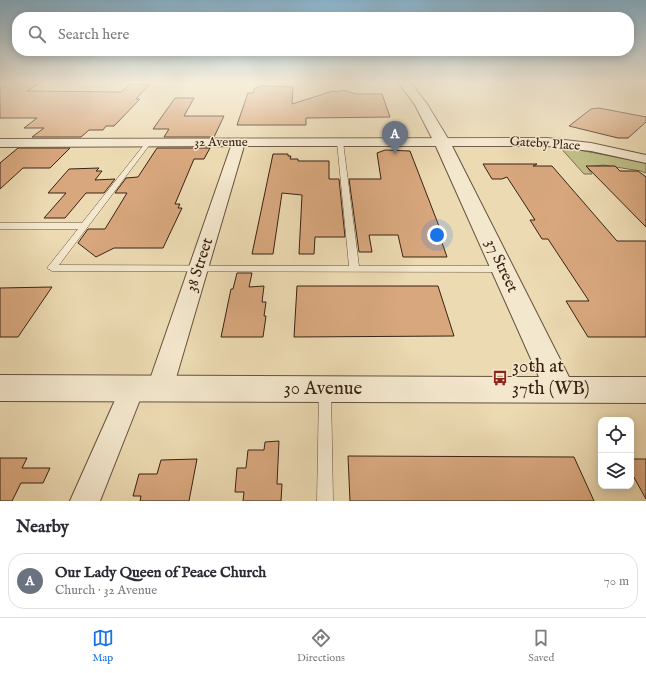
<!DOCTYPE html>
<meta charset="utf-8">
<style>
:root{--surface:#fff;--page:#f7f7f7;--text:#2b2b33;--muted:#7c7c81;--line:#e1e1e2;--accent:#1a73e8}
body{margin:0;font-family:"IM FELL English",serif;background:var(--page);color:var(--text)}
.controls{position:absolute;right:12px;bottom:12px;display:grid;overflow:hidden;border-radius:8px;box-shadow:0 2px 10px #0003}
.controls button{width:36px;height:36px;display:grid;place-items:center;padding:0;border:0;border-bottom:1px solid var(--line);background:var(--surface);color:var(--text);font:20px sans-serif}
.you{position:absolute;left:437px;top:235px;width:14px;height:14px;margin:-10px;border:3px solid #fff;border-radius:50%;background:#1a73e8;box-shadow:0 0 0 6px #1a73e833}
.badge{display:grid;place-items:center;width:26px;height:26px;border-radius:50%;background:var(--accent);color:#fff;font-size:13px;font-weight:700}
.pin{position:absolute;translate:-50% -33px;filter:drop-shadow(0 1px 2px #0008)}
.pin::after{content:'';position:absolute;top:21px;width:14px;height:12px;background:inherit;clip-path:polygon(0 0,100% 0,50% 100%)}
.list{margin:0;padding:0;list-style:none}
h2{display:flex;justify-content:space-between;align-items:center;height:52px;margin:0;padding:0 16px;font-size:17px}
h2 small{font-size:13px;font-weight:400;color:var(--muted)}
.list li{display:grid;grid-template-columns:26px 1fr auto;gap:12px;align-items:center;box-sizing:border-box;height:56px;margin:0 8px 8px;padding:0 8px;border:1px solid var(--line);border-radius:16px}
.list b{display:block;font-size:15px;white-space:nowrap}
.list p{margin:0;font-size:13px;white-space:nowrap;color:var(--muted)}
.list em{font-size:13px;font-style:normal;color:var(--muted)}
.icon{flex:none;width:22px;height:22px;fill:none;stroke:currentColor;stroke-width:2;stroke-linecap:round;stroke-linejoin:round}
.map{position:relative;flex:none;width:646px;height:501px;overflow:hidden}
.search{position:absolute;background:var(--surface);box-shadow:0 2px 10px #0003;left:12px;right:12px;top:12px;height:44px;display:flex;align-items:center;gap:10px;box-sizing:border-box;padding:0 14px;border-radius:16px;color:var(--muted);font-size:15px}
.sheet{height:116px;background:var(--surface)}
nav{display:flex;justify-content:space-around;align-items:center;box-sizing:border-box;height:56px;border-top:1px solid var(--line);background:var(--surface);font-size:11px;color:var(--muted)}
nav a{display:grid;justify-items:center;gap:2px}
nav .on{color:var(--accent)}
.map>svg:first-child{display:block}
.green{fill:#bfbd87;stroke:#7c704e}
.building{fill:#d8a77e;stroke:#3a2315}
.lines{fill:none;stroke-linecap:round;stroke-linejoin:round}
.service-casing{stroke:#66513c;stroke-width:1}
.minor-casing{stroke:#66513c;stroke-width:2}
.tertiary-casing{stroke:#66513c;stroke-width:2}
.service{fill:#f3e7cd;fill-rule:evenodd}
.minor{fill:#f3e7cd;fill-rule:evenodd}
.tertiary{fill:#f3e7cd;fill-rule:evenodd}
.labels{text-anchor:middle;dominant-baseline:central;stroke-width:3;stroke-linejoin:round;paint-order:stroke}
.far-street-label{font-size:13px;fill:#3a2315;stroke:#f3e7cd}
.street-label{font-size:16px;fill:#3a2315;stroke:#f3e7cd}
.near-poi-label{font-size:19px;fill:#3a2315;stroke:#f3e7cd;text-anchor:start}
.near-street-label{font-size:19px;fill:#3a2315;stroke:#f3e7cd}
</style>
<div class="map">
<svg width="646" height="501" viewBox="0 0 646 501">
<rect width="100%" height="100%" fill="#ecdab2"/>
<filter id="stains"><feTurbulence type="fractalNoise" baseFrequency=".005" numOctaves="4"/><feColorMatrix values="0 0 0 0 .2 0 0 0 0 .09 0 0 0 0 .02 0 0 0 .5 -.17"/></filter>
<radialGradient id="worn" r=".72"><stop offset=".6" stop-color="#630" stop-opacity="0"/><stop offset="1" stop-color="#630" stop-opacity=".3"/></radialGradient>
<path class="green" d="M559,146l87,17v10l-5,-2 -38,-6 -16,2 5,7h-8z"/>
<path class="building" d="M0,82h41l-14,9 94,1 9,-8h20l-14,15h4l-26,27h-8l-3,4h-14l-8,7h-49l12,-9h-20l13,-10h-37z
M261,86l32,1 -1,17 41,-13 4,1 6,-2 13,4h26l8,23 -84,1v7h-69l11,-32h5l2,-5z
M175,98h19l-10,18h40l-10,21h-50l5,-8h-16z
M599,108l47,9v5l-18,16h-10l-49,-12 22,-17z
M18,148h52l-20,20h-27l-23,21v-26z
M157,148h53l-6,11h-10l-19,45h5l-2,4h4l-19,40h-49l-18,9 -18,-14 10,-14h17l22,-36h-12l11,-15 12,-1z
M385,150l25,1 32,83h-3l8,23h-44l-5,-22h-29l3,17h-13l-10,-73h32l-4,-26z
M273,154h15v2h3l-1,3h8v2h31v18h10l6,58h-30l-1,17h-15l3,-59 -20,-2 -9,61h-21z
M483,164h54l-4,2h19l65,75h29v96h-58l-22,-36h23l-41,-62h-6l-12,-19h5l-28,-43 -5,2h-10z
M586,166h29l5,5h18l8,6v50z
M99,168l-3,3h6l-7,9 20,-1 -11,14h-18l-21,25h-21l22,-25h-18l21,-24z
M237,273h15l-3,14 15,-1 -2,16h4l-2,14h2l-3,21h-42l10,-48h2z
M297,286h141l16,50 -160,1z
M52,287l-34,50h-18v-49z
M279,441l-2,43h5l-1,17h-38l1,-9h-9l2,-24h9l2,-18h16l1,-8z
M348,456l226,1 20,44h-244z
M0,458h27l-5,10h28l-7,15h-22l-9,18h-12z
M197,459l-8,42h-49l1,-5h-8l6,-22h18l4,-14z
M631,459h15v40l-15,-27z"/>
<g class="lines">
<defs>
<path id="service" d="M149,140l2,1v2l-92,122 290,1 -12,-124 3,-2 3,2 16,124h144l5,3 -5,3 -451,-1 -5,-3 31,-39h-78v-6h82l65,-82z
M325,385l4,1 2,4 2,111h-16l2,-111 2,-4z"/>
<path id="minor" d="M547,138l44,5 55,12v8l-55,-12 -44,-5h-303l-71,242 -4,7 -9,3 -9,-3 -4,-7 84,-242 -231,1v-8z
M133,377l9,3 3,7 -45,114h-30l54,-121z"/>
<path id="tertiary" d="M398,82h12l17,22 23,38 119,235h77v26l-646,-2v-26l539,2 -105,-235 -19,-37z"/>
</defs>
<use href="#service" class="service-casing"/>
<use href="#minor" class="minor-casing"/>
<use href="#tertiary" class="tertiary-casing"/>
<use href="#service" class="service"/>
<use href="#minor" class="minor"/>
<use href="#tertiary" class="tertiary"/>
</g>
<linearGradient id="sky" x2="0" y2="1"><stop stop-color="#88b6d1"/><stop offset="0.54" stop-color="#f6eedc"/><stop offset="1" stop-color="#f6eedc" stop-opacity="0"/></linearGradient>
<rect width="646" height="152" fill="url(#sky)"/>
<defs>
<symbol id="bus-bare" viewBox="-9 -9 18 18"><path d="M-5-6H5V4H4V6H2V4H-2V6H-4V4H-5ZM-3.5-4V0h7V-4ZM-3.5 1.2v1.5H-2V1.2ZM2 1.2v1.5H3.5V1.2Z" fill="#8f2418" stroke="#f3e7cd" stroke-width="2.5" paint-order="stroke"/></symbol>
</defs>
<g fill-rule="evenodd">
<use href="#bus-bare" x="489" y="367" width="22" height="22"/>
</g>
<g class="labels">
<g class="far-street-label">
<text x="221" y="142">32 Avenue</text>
<text transform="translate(545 144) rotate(4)">Gateby Place</text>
</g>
<g class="street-label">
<text transform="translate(200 265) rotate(-72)">38 Street</text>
<text transform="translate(501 266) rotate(65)">37 Street</text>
</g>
<g class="near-poi-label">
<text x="512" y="367">30th at<tspan x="512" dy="22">37th (WB)</tspan></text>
</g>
<g class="near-street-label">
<text x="323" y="389">30 Avenue</text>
</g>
</g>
<rect width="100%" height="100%" filter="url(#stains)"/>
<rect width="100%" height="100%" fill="url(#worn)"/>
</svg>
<div class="controls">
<button><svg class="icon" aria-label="locate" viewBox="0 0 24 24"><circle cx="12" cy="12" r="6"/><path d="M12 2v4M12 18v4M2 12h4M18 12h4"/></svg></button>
<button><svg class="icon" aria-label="layers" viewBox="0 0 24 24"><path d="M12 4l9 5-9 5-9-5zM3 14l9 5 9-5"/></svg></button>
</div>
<div class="you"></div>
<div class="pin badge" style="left:395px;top:154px;background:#6b7280">A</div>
<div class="search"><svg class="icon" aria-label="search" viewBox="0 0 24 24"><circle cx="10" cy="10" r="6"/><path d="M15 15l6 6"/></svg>Search here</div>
</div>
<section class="sheet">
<h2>Nearby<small></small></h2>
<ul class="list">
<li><span class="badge" style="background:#6b7280">A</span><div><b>Our Lady Queen of Peace Church</b><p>Church · 32 Avenue</p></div><em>70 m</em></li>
</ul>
</section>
<nav>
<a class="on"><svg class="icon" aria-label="map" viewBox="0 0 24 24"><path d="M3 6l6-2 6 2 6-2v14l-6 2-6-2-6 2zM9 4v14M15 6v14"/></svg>Map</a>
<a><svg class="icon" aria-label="directions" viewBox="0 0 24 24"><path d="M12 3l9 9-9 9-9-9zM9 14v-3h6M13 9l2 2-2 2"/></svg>Directions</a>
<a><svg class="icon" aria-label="saved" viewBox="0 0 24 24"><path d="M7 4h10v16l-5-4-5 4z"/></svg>Saved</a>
</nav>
